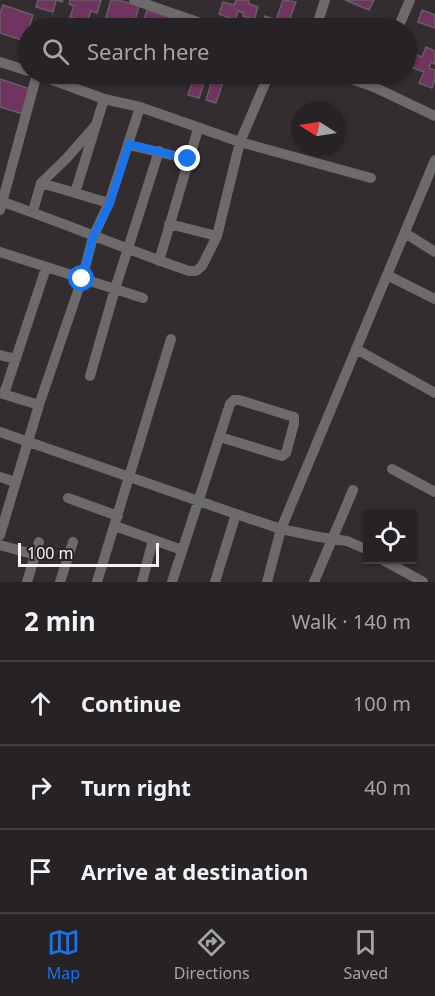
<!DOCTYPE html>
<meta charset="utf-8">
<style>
:root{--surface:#262225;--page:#2e2a2d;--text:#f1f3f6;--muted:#a4a4a7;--line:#423f42;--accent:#1a73e8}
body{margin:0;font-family:"Noto Sans",sans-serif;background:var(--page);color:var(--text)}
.controls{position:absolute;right:18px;bottom:18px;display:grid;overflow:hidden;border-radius:0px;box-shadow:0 2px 4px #0004}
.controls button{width:54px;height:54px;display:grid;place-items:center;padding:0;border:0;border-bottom:2px solid var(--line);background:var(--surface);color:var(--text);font:30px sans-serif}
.compass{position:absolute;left:291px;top:102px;width:54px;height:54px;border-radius:50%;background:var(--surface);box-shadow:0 2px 4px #0004;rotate:282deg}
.scale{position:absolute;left:18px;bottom:15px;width:141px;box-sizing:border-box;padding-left:6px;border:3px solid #f6f2f5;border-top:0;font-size:16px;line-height:21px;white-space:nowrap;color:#f6f2f5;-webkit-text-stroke:4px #292327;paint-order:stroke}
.stop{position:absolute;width:18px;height:18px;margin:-14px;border:4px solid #1a73e8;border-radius:50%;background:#fff}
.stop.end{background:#1a73e8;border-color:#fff;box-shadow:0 2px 6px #0008}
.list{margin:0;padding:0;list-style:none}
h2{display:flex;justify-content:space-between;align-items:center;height:78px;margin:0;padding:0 24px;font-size:26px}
h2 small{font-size:20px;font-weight:400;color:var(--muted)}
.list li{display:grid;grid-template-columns:39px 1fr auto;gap:18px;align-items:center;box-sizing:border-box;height:84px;padding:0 24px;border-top:2px solid var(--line)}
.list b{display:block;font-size:22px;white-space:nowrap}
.list em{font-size:20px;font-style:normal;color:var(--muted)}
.icon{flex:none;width:33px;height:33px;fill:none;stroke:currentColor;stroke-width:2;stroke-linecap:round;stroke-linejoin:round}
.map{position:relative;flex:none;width:435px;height:582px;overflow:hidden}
.search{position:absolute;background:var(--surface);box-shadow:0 2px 4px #0004;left:18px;right:18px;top:18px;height:66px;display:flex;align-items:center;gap:15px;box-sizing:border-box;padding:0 21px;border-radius:33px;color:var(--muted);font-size:22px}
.sheet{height:330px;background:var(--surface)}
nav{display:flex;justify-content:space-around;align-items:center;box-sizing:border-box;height:84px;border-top:2px solid var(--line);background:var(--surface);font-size:16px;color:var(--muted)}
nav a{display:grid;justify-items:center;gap:3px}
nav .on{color:var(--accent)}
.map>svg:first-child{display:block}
.building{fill:#703461;stroke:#665e63;stroke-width:1.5}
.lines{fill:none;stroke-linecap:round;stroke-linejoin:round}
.minor{stroke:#6d6a6c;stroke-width:10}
.route{stroke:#1a73e8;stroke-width:8}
</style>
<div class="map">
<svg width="435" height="582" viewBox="0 0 435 582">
<rect width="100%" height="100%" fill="#332d31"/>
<path class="building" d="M38,0h25l-1,2 -6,-2 -3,12 -17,-5z
M70,0h31l-4,13 -6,-2 -4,11 -17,-5 4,-11 -5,-2z
M111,0h7l21,6 -6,22h-30z
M236,0h13l-1,3 10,4 -4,13 -11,-4 1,-3 -6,-2 -3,9 -16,-6 4,-12 11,3z
M283,0l13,2 -6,16 10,3 -2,7h-13l-4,-2 -1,2h-19l4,-12 11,4z
M345,0h29l-5,10z
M3,5l30,10 -8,26 -25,-8v-20z
M147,10l27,8 -4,10h-29z
M422,10l13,5v13l-17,-6z
M426,47l9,4v10l-1,3 -3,-2 -2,6 6,2v9l-3,9 -13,-5 5,-11 -18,-7v-14l16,6z
M195,74h12l-8,24 -11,-3z
M214,74l11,2 -9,27 -10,-3z
M239,74h26l-3,8z
M0,79l30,10 -7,25 -23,-7z"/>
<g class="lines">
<path class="minor" d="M134,0l81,28
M316,28l9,-28
M398,28l12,-28
M0,62l28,9
M36,74l68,25 36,8 100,35 131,36
M337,74l37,13 61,29
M374,87l5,-13
M129,145l59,14
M41,183l68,20
M75,193l29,-94
M0,201c64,22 125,48 189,70h7l6,-5 15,-30 23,-94 29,-68
M0,210l37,-136
M33,211l8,-28 25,-24 29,-33
M169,224l48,12
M405,233l30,19
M0,252l143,46
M159,261l39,-132
M387,275l48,24
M356,349l79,44
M0,355l16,4
M90,376l25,-87 44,-138
M0,393l39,12
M4,394l42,-126
M0,432l236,82 45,15 38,8 28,4 21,9
M392,469l43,23
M0,477l15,5
M68,498l50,18
M115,526l67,24
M0,535l39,-130 43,-126 11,-42 16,-34 31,-96
M0,545l36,10
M383,560l40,22
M27,582l12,-40
M60,582l13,-40
M97,582l74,-243
M142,582l11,-42
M172,582l58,-178 4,-4h5l55,17v7l-8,29 -4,3 -62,-19
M215,582l21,-68
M267,582l14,-53 154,-369
M314,582l39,-92"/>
</g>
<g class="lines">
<path class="route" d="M82,279l11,-42 17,-34 19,-59 59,15"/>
</g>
</svg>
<div class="controls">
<button><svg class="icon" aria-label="locate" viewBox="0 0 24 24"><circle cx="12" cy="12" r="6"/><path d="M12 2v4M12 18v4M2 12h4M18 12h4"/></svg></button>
</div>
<svg class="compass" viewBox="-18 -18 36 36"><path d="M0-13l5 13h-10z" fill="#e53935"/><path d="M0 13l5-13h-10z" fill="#a4a4a7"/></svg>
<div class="scale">100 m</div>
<div class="stop" style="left:82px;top:279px"></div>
<div class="stop end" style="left:188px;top:159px"></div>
<div class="search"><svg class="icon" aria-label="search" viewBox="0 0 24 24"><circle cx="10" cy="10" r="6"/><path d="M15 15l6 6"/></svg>Search here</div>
</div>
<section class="sheet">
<h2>2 min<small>Walk · 140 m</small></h2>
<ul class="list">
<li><svg class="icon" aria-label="ahead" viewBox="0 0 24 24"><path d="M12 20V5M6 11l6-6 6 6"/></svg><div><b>Continue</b></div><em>100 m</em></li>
<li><svg class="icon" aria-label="right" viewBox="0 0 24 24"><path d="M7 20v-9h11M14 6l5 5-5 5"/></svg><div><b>Turn right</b></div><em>40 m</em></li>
<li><svg class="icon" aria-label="arrive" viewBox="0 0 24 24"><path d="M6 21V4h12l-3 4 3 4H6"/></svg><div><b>Arrive at destination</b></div></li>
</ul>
</section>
<nav>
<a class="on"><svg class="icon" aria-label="map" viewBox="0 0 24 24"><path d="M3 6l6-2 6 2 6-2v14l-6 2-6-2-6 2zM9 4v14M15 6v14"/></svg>Map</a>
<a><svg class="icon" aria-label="directions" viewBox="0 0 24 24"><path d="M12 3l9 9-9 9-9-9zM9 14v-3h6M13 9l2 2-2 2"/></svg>Directions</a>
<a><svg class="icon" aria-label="saved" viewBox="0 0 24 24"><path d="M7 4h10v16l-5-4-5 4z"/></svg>Saved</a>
</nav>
